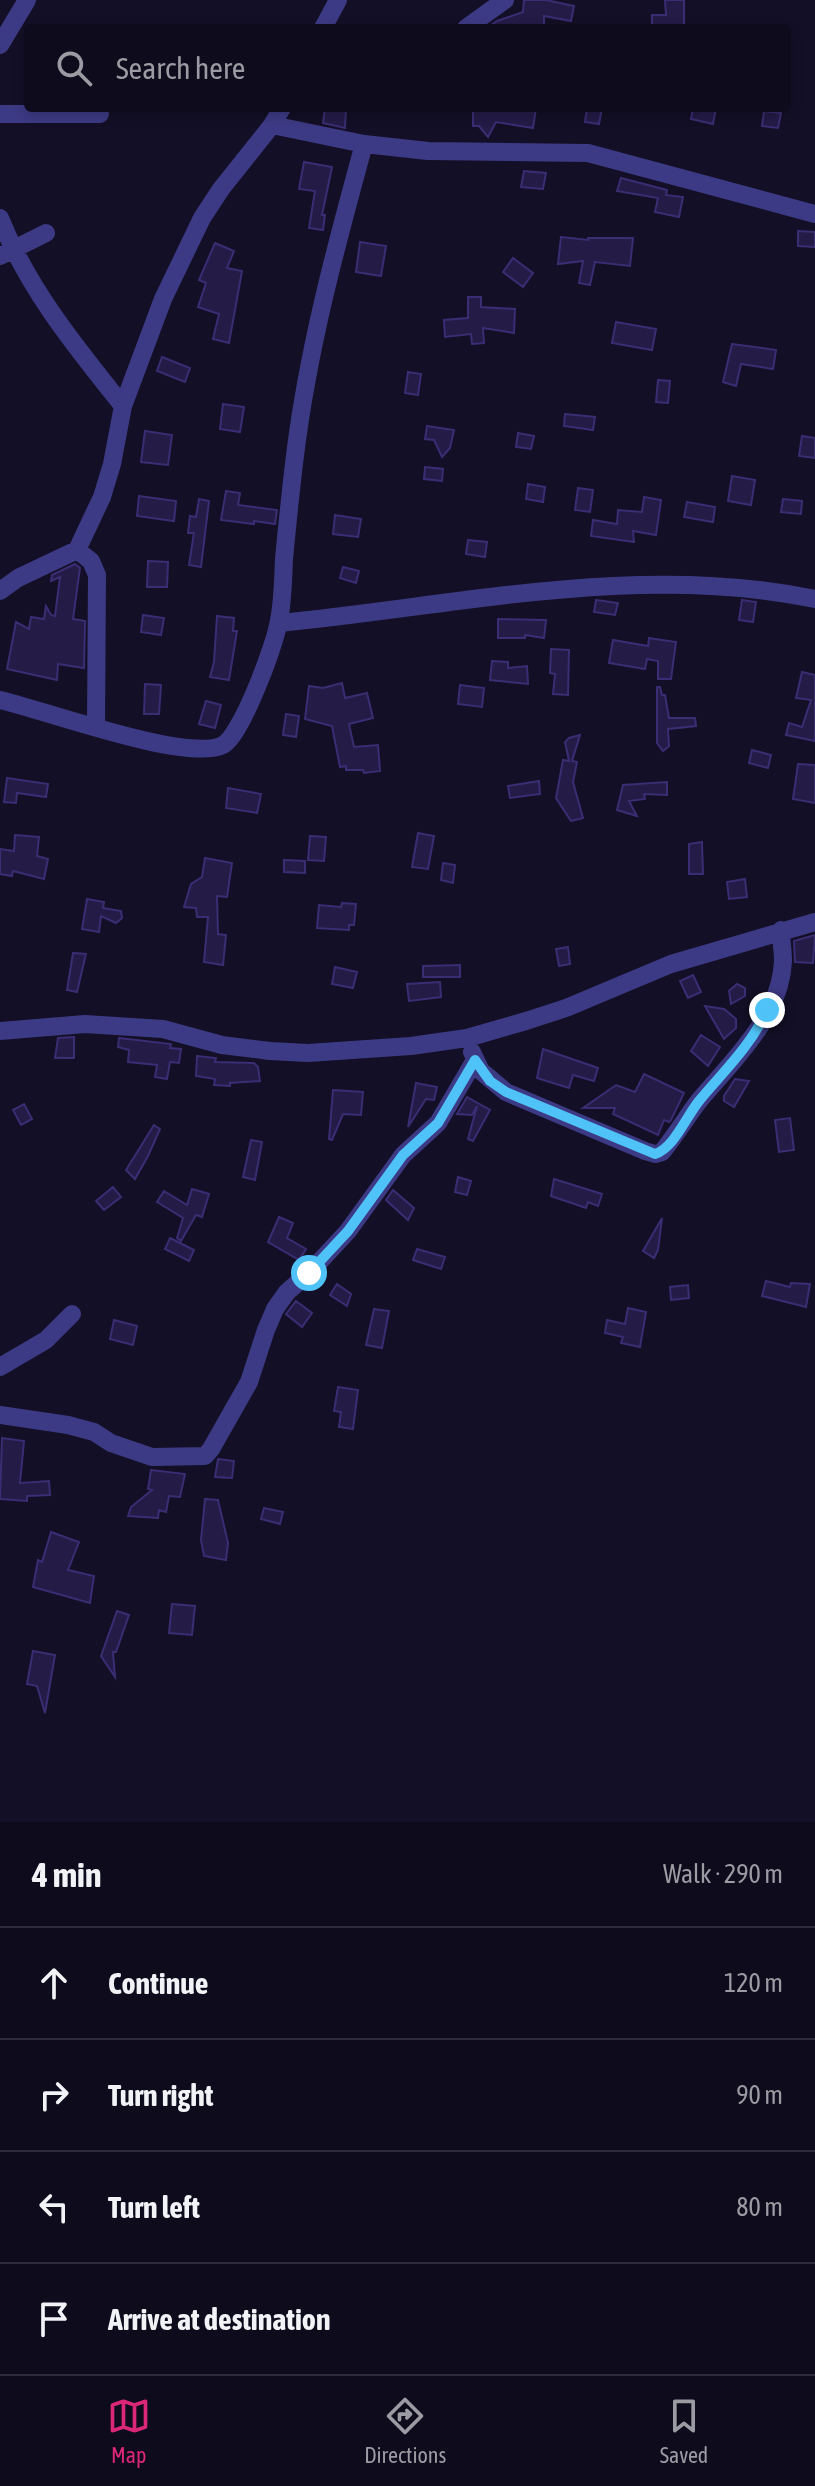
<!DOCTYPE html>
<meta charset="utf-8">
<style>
:root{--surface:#0e0b1c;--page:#1c1929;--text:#f1f3f6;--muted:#9b9ba3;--line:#2e2b3b;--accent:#db2777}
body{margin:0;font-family:"Asap Condensed",sans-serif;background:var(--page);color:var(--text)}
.stop{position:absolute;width:24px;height:24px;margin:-18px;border:6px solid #4fc3f7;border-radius:50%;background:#fff}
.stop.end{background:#4fc3f7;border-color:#fff;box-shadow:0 2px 8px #0008}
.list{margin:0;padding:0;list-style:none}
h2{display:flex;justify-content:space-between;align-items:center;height:104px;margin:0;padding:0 32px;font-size:34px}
h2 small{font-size:26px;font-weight:400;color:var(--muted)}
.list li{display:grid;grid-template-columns:52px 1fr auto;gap:24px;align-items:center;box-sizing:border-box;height:112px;padding:0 32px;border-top:2px solid var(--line)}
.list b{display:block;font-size:30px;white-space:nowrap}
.list em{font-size:26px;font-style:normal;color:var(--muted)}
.icon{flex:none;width:44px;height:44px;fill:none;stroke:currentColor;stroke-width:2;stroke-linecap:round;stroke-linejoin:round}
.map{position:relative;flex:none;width:815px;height:1822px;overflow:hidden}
.search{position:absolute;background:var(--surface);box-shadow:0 4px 12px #0003;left:24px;right:24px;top:24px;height:88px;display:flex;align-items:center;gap:20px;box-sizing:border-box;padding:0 28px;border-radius:8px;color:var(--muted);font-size:30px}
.sheet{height:552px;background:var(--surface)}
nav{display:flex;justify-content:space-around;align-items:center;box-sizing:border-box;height:112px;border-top:2px solid var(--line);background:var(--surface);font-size:22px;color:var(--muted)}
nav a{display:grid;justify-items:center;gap:4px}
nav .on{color:var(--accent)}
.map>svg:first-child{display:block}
.building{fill:#241b47;stroke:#3b2d73;stroke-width:2}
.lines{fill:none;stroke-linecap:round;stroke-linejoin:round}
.street{stroke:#3d3a85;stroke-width:18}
.route{stroke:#4fc3f7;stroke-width:10}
</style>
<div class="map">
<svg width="815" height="1822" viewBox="0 0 815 1822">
<rect width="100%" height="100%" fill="#130f26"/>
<path class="building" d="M524,0h22l28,6 -3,15 -27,-5v12h-57l10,-7 26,-9z
M665,0h19v27h-32v-12h14z
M325,108h21l-1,20 -22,-5z
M484,108h52l-3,20 -37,-6 -8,15 -9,-11h-6v-15l11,-1z
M587,108h15l-3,16 -14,-2z
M693,108h23l-3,16 -22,-5z
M764,111l17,2 -3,15 -16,-2z
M304,162l28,5 -10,48h3l-2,15 -14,-2 6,-37 -16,-2z
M524,171l22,2 -3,16 -22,-2z
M621,178l46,12 -1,5 17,2 -4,20 -24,-5 3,-14 -41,-7z
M798,231l17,1v15l-17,-1z
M561,237l27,3v-2h45l-3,28 -35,-4 -5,23 -11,-2 4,-22 -25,3z
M360,242l26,4 -5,30 -25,-4z
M215,243l19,8 -7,17 15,3 -13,72 -16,-4 6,-25 -21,-7 8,-24 -7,-3z
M513,258l20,15 -10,14 -20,-15z
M468,297h13v10l34,2 -1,24 -31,-5 1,15 -12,1 -1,-10 -26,3 -1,-17 24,-2z
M616,322l40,7 -4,21 -40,-7z
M732,344l44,6 -3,19 -32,-5 -5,22 -13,-4z
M162,357l28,11 -5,14 -28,-11z
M408,372l13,2 -3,21 -13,-2z
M658,380l12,1 -2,22 -12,-1z
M223,404l21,3 -4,25 -20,-3z
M565,414l30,3 -2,13 -29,-4z
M427,426l27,4 -4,18 -8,9 -8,-17 -9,-1z
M145,431l27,4 -4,30 -27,-3z
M518,433l16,3 -3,13 -15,-2z
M802,436l13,2v20l-16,-2z
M425,467l18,2 -1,12 -18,-2z
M732,476l23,4 -4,25 -23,-4z
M528,484l17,3 -2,15 -17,-3z
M578,488l15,2 -3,22 -15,-2z
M226,491l14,2 -2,12 39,5 -2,14 -21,-3v3l-33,-4z
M139,496l37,5 -2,20 -37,-5z
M644,497l17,3 -5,35 -23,-4 1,11 -43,-6 2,-16 24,4 1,-14 24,2z
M199,499l10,2 -8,66 -12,-2 5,-32h-6l2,-17 6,1z
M783,499l19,2 -1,13 -20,-2z
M687,502l28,5 -2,15 -29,-5z
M335,515l26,4 -3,18 -25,-3z
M468,540l19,2 -2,15 -19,-3z
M148,561l20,1 -1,25h-20z
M75,564l5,4 -7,51 12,2 -1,47 -26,-4 -1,16 -50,-11 9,-47 13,7 2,-12 13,2 2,-13 5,9 4,1 5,-39 -9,4 1,-6z
M343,567l16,4 -3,12 -16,-5z
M596,600l22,3 -3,12 -21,-3z
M742,600l14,2 -3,20 -14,-2z
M143,615l21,3 -3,17 -20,-3z
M217,616l17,2 -1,13h4l-8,49 -19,-3 4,-15z
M498,619l48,1 -2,18 -19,-3v3h-27z
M649,638l27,4 -5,37h-13v-18l-11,-2 -2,10 -36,-6 4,-23 35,6z
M551,649l18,1 -1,45 -15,-1 2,-20 -5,-1z
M492,661l16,1v6l19,-2 1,18 -38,-4z
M802,672l13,3v66l-29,-6 3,-12 13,4 9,-27 -15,-2z
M342,683l3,15 22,-5 6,25 -24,6 5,23 24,-2 2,26 -16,2 -1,-3h-17v-4l-6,1 -8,-41 -27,-7 4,-33 14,2z
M145,684l16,1 -2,29h-15z
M460,685l24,3 -2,19 -24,-3z
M657,687h3l2,8h3l4,23h26l1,8 -28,3 1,17 -6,5 -6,-8z
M206,701l15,4 -6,23 -16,-4z
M286,714l13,2 -3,21 -13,-2z
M580,735l-8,26 5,1 -4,20 10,36 -12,3 -15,-23 7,-38 6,1 -4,-19 4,-4z
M752,750l19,5 -3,13 -19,-5z
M798,764l17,1v38l-22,-4z
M7,778l41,6 -2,13 -29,-4 -1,10 -12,-1z
M539,781l1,13 -30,4 -2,-12z
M667,782v13l-23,-1 1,5 -16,2 8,15 -20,-6 6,-25z
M228,788l33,6 -4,19 -31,-5z
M418,833l16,3 -6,33 -16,-2z
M15,835l24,2 -2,19 11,3 -4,20 -31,-8 -1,5 -12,-2v-25l14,2z
M310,836l16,1 -2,24 -16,-1z
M702,842l1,32h-14v-30z
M205,858l27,5 -5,34 -10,-1 1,38 8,1 -3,30 -19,-3 4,-45h-11l-1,-9 -12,-1 7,-23 11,-7z
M284,860l21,1v12l-21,-1z
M443,863l12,2 -2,18 -12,-3z
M745,879l2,18 -18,2 -2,-17z
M87,899l17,3 -1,6 18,3 1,7 -6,5 -15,-7 -2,16 -17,-3z
M342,903l14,1 -2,21h-5v5l-32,-2 2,-23 22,2z
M815,935l-2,28 -18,-1 -1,-21z
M568,947l2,17 -11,2 -3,-17z
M73,953l13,1 -9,38 -10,-2z
M460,965v12h-37v-11z
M335,967l22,5 -4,16 -21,-4z
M693,975l8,17 -13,6 -8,-17z
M440,982l1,15 -32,4 -2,-17z
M737,984l8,4v8l-14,8 -2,-13z
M705,1006l19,3 12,10v9l-12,11z
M701,1035l19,12 -12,19 -17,-15z
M74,1037v21h-19l3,-20z
M119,1038l52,6 -1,4 11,1 -2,14 -9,-1 -3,17 -12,-2 2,-12 -29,-3 1,-12 -11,-3z
M543,1049l55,19 -4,13 -21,-6 -4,13 -32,-10z
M197,1056l19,2 -1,4 39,1 4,4 2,14 -30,2v3l-16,-1 1,-6 -19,-3z
M644,1074l40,19 -13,27 -2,2 -5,-2 -6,15 -45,-21 2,-6h-32l33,-23 19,7z
M735,1079l14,2 -15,26 -10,-6v-5z
M416,1083l21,4 -3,13 -8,-1 -18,28z
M333,1090l30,2 -2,23 -18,-1 -11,26 -3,-1z
M467,1097l23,13 -17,31 -5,-2 9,-33 -5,9 -15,-1z
M24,1104l8,15 -11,6 -8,-15z
M790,1118l4,32 -15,2 -4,-32z
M154,1125l6,4 -12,27 -13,23 -9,-9z
M251,1140l11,2 -7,38 -12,-3z
M458,1177l13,4 -4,14 -12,-3z
M554,1179l48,15 -4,12 -10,-4 -2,6 -35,-12z
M113,1187l8,10 -17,13 -8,-9z
M192,1189l17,5 -7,23 -6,-2 -15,26 -4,-3 6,-20 -26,-16 7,-11 23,14z
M393,1190l21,18 -6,12 -22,-20z
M279,1217l14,6 -6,15 19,11 -7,11 -31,-18z
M662,1218l-4,32 -4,8 -11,-7z
M170,1238l24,12 -5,11 -24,-12z
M417,1249l28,8 -4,12 -28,-9z
M766,1281l24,6 1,-4 19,1 -4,23 -44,-11z
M337,1284l14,10 -4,12 -17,-11z
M688,1285l1,13 -18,2 -1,-13z
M296,1301l16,12 -10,14 -16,-13z
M628,1308l18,4 -6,35 -19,-4 2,-6 -18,-4 2,-13 18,4z
M374,1309l15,2 -7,37 -16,-3z
M114,1320l23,6 -4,19 -23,-6z
M338,1387l20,3 -5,39 -14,-2 2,-15 -7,-1z
M2,1438l22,3 -4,42 29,-2 1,14 -23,1v5l-27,-2z
M218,1459l16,2 -2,17 -17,-1z
M151,1470l34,4 -5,23 -11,-1 -3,16 -7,-2 -1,8 -30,-2 3,-9 21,-17 -4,-1z
M205,1499l13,1 10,43 -2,17 -22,-4 -3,-16z
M264,1508l19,4 -3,12 -19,-5z
M51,1532l28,10 -11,28 26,6 -4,27 -57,-16 5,-27 4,2z
M172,1604l23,2 -3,29 -23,-2z
M117,1611l12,4 -13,37h-3l2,25 -14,-21z
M33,1651l22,4 -10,58 -8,-27 -10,-2z"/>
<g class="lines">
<path class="street" d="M323,28l15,-28
M466,28l39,-28
M0,45l27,-45
M0,114h100
M272,125l92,19 64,7 160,2 227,61
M0,218c28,71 76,129 123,188
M0,256l46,-23
M77,550l14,11 6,14 -1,152
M0,591l18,-13 59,-28 25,-53 10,-33 11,-58 40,-107 39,-81 19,-29 51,-64 10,-17
M279,623c177,-17 359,-61 536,-24
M0,700c44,10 187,63 223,45 18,-9 51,-98 55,-120 5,-21 5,-44 6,-66 4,-42 8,-84 14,-126 14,-99 40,-194 66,-289
M0,1031l85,-7 78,5 59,16 48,6 38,2 103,-7 56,-8 59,-17 40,-13 105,-44 144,-42
M472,1052l9,19 25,21 139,59 10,3 7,-2c13,-16 24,-34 36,-50 33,-40 83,-85 85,-141 0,-10 -2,-21 -2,-31
M0,1367l46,-27 26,-26
M0,1415l68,10 26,7 17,11 41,14 53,-1 6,-7 38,-67 17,-52 9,-21 12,-17 22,-19 39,-42 55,-76 35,-32 37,-63"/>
</g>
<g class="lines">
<path class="route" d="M309,1273l39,-42 55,-76 35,-32 37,-63 15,21 16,11 149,62c19,-6 31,-37 44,-53 24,-29 52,-55 68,-91"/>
</g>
</svg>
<div class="stop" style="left:309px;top:1273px"></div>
<div class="stop end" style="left:767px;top:1010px"></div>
<div class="search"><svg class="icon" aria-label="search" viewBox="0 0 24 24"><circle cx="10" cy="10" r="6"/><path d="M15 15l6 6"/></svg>Search here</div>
</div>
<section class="sheet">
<h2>4 min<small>Walk · 290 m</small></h2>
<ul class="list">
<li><svg class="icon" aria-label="ahead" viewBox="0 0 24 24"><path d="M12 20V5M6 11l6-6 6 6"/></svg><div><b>Continue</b></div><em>120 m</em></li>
<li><svg class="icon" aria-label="right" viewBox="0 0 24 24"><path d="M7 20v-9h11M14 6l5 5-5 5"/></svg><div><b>Turn right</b></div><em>90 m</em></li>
<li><svg class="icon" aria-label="left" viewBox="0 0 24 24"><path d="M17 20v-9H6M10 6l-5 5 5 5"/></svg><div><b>Turn left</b></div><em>80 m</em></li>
<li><svg class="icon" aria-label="arrive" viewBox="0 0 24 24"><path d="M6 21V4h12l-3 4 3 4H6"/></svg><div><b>Arrive at destination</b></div></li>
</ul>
</section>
<nav>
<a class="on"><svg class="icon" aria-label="map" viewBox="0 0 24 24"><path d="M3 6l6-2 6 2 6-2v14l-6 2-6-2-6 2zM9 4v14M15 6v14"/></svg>Map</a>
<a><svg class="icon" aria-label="directions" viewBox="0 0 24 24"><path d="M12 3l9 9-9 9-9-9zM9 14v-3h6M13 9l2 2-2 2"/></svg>Directions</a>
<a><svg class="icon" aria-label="saved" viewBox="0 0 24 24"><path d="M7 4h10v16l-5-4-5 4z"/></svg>Saved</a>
</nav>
